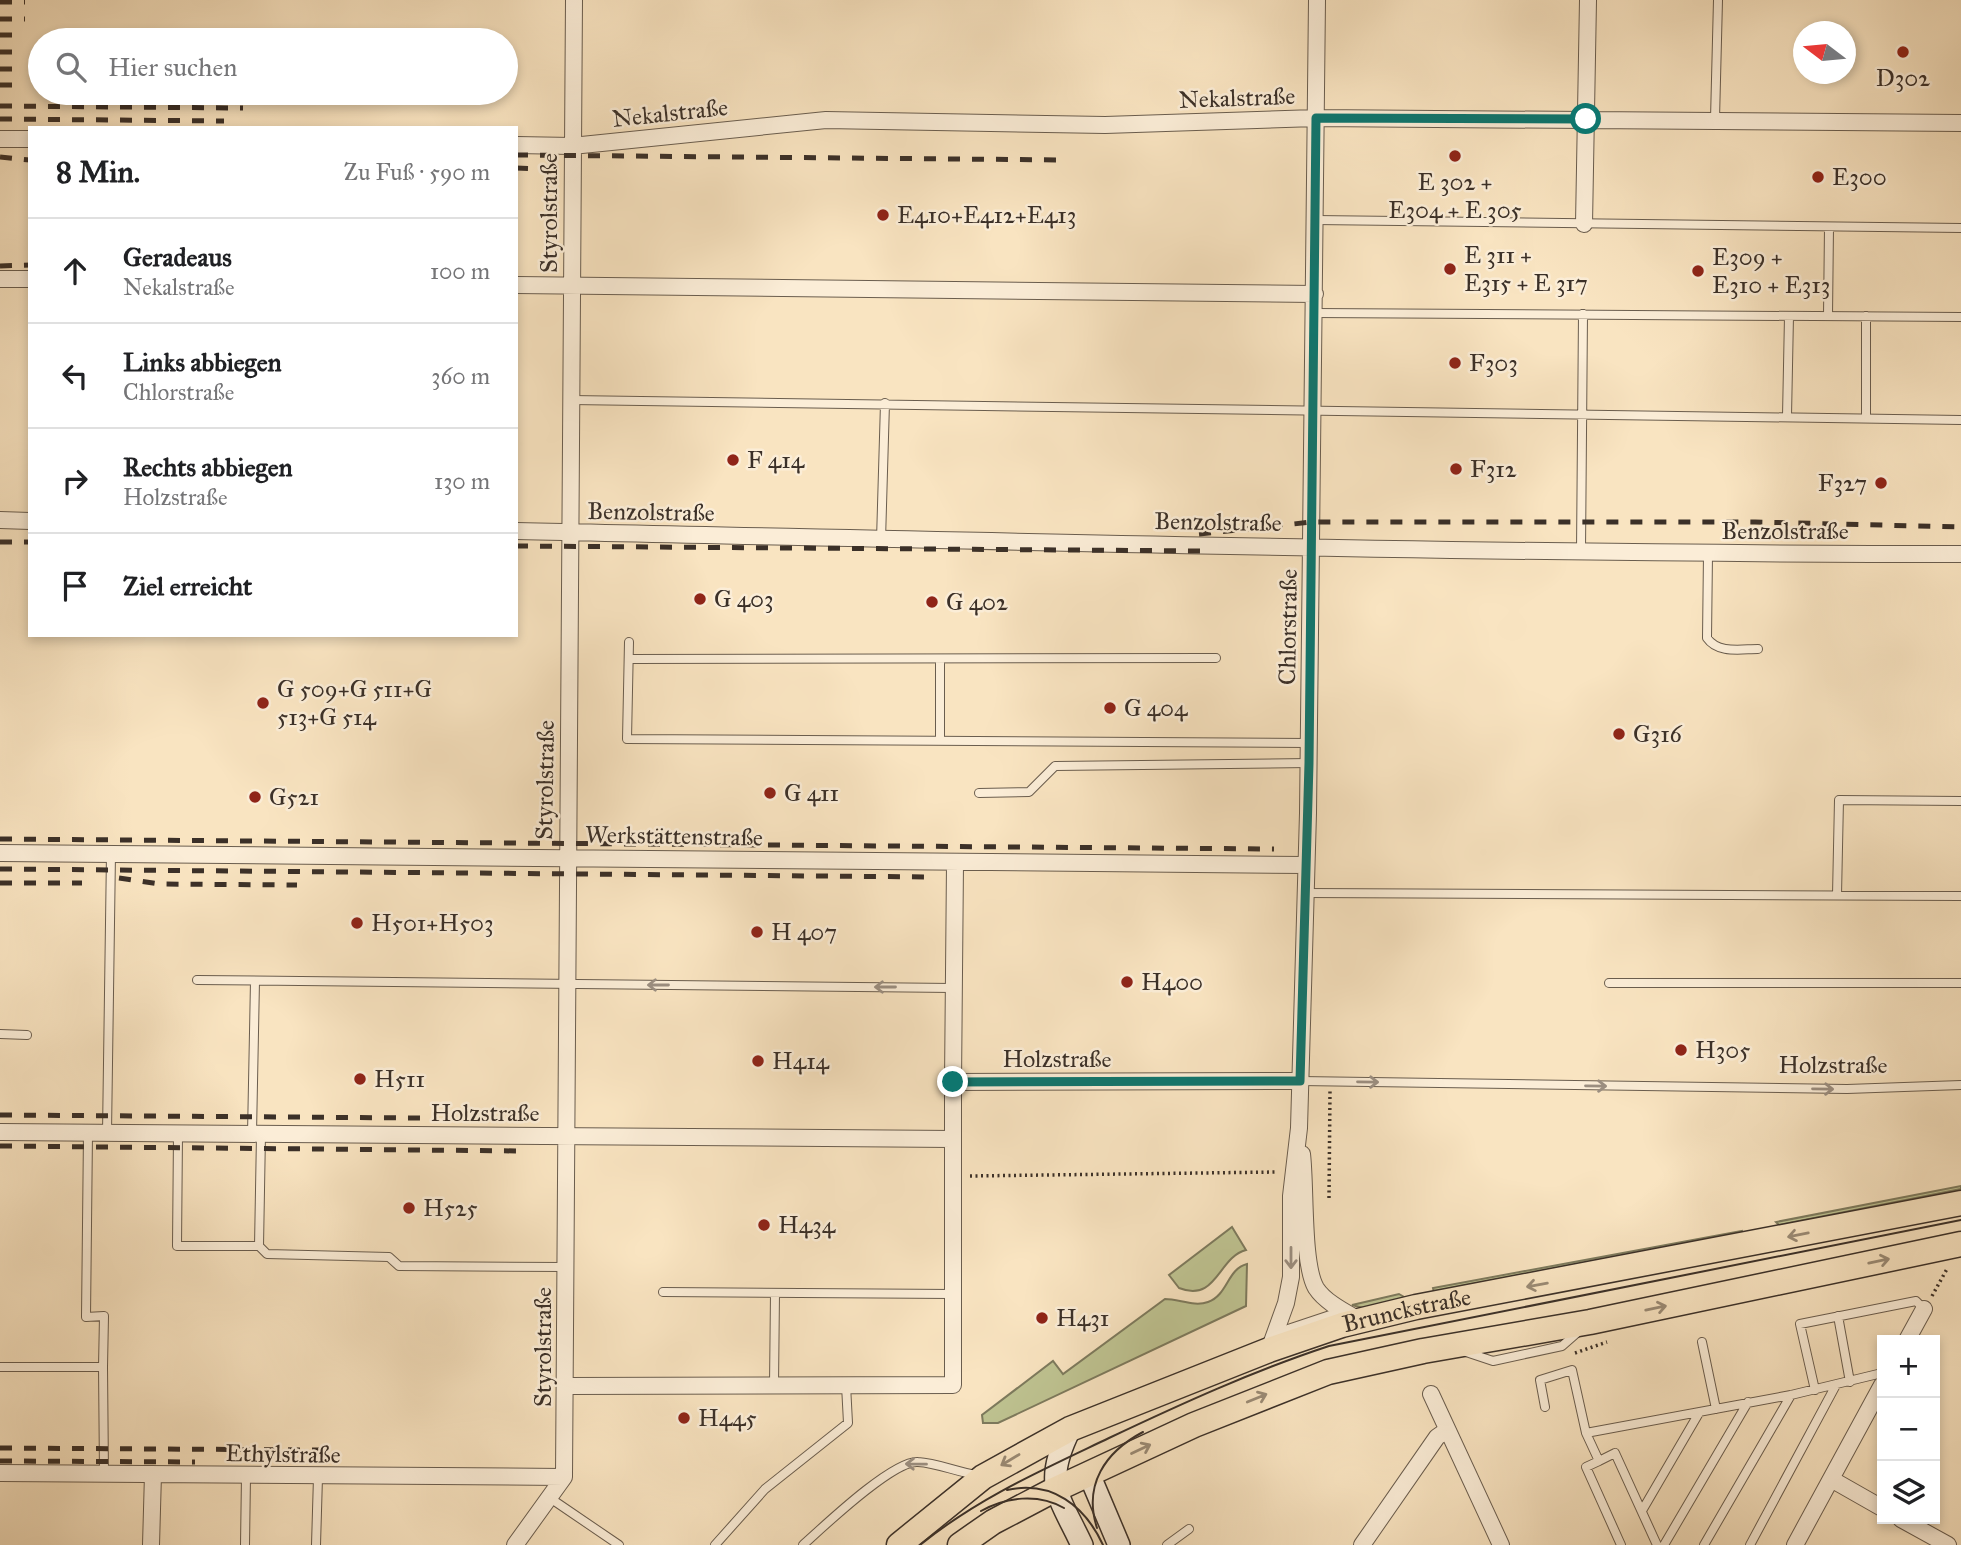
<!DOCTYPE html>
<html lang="de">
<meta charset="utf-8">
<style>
:root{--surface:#fff;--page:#f2f2f2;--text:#202124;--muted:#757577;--line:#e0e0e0}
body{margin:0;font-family:"IM FELL Great Primer",serif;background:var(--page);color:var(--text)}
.controls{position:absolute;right:21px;bottom:21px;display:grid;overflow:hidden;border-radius:0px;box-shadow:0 4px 10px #0003}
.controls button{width:63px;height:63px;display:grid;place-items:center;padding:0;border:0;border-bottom:2px solid var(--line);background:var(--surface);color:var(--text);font:35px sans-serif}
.compass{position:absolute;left:1793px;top:21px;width:63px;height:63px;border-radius:50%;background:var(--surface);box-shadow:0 4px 10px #0003;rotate:286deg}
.stop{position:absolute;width:21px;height:21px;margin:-16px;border:5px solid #0f766e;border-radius:50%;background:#fff}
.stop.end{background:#0f766e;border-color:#fff;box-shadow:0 2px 7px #0008}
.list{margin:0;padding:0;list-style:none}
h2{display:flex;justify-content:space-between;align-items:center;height:91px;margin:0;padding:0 28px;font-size:30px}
h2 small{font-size:23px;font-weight:400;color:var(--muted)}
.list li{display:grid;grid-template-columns:46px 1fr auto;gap:21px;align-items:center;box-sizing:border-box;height:105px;padding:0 28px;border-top:2px solid var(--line)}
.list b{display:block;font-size:26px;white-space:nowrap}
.list p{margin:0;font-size:23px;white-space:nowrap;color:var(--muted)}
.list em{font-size:23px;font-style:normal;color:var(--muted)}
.icon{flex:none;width:38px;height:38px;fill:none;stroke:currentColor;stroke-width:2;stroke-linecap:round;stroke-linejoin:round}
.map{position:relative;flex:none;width:1961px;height:1545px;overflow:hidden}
.search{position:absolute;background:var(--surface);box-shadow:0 4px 10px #0003;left:28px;top:28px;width:490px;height:77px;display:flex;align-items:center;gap:18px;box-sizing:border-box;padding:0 24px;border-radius:38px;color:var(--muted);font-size:26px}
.panel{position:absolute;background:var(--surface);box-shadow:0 4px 10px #0003;left:28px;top:126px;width:490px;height:511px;border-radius:0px}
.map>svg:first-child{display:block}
.green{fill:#bfc492;stroke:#7d7a5d;stroke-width:2}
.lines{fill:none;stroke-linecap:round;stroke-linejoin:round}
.lane-casing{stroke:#6a5d4e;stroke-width:10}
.street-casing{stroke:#6a5d4e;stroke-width:18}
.secondary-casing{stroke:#3b3028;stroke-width:24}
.primary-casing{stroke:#3b3028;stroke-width:27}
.path{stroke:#3b3028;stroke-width:3.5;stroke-dasharray:2 3.5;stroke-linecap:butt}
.lane{stroke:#fbedd7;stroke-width:8}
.street{stroke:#fbedd7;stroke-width:16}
.secondary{stroke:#fbedd7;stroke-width:21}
.primary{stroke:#f9e4c1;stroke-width:24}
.tram{stroke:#3b3028;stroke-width:2}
.rail{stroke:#3b3028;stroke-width:5;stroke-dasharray:12 12;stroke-linecap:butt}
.oneway{stroke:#9b8e80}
.oneway2{stroke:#9a8a74}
.route{stroke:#0f766e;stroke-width:9}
.poi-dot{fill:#8f2418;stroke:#fbedd7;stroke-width:2.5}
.labels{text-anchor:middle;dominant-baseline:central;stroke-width:5;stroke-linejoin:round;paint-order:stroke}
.poi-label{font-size:24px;fill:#3b3028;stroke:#fbedd7;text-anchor:start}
.street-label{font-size:24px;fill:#3b3028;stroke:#fbedd7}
</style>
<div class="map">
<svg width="1961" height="1545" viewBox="0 0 1961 1545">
<rect width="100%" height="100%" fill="#f9e4c1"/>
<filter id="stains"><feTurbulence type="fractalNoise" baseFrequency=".00286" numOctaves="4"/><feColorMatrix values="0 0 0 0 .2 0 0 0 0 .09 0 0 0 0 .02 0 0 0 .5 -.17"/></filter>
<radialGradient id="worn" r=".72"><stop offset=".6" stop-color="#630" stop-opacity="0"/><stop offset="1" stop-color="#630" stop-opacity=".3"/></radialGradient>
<path class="green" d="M1961,1186v3l-182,36 -3,-3z
M1232,1227l14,23c-28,7 -29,53 -67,38l-10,-13z
M1742,1231l1,4 -309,58 -1,-5z
M1247,1264l-1,42 -248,117h-15l-1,-8 71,-54 10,13 102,-75c14,0 29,8 43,3 20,-7 19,-33 39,-38z
M1399,1294l7,4 -43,10 -11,-3z"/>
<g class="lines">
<defs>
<path id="lane" d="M1715,119l3,-119
M1315,220l646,8
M1314,313l647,4
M1828,316l1,-89
M571,400l1390,20
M1787,416l2,-100
M1866,418v-102
M881,540l4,-137
M1581,551l2,-237
M1708,554l-1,84c11,16 34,11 51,11
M629,642l-2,97 682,4
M629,659l587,-1
M940,739v-80
M979,793l50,-1 26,-26 254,-3
M1306,893l655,3
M1837,895l2,-95 122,1
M197,980l756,8
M1609,983h352
M0,1034l27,1
M1300,1081l547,8 114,-4
M107,1133l4,-280
M178,1134l-1,112h82l2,-112
M252,1134l3,-153
M259,1246l8,8 122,3 10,9 167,1
M663,1292l290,2
M1838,1316l12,66
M1278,1339l7,-9 45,-15 7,6
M1702,1342l14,67
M1466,1352l27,9 69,-15 16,-14
M0,1367h103l1,-51 -18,1 2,-184
M103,1367l1,107
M774,1385l1,-92
M1815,1390l-15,-66 116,-23 8,8
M1545,1407l-5,-27 32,-10 14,63
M1599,1461l-13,6 35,78
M550,1498l69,47
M1643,1509l56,-96
M245,1545l1,-69
M316,1545l2,-68
M715,1545l50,-56 83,-66 -2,-38
M803,1545c20,-18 90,-85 115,-83 19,1 39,10 59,13
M1167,1545l22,-16
M1657,1545l-42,-92 -16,8 -13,-28 205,-38 91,-22
M1664,1545l84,-143
M1704,1545l87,-150
M1750,1545l86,-160"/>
<path id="street" d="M0,139h30
M516,145l56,1 254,-26 279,5 211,-7 645,5
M1584,224l4,-224
M0,279h30
M516,285l799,9
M0,520l30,1
M516,531c482,10 963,23 1445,23
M0,853l1305,12
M953,1082l2,-218
M0,1132l953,7v-57l347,-1
M1302,1154c4,33 0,110 14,134 9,14 29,24 43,32
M1907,1340l17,-31
M1269,1350l17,-47 5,-26v-81l8,-68 9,-315 9,-813
M566,1386l387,-1v-246
M1431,1394l70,151
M0,1473l564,4
M1831,1479l51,29
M1901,1519l47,26
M151,1545l2,-71
M515,1545l49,-68 10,-1477
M1362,1545l75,-108 10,-7
M1795,1545l87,-160"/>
<path id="secondary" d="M1070,1429c-27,55 -12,65 12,116
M1089,1474l30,71"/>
<g id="primary">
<path id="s1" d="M899,1545l84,-68 87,-48 199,-79 73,-25 74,-18 545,-104"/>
<path d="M960,1545l33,-23 59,-31 142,-66 134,-53 95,-21 167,-29 371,-78"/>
</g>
</defs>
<use href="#lane" class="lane-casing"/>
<use href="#street" class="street-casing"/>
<use href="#secondary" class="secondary-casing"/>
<use href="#primary" class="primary-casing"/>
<path class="path" d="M970,1176l307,-4
M1329,1198l1,-107
M1932,1296l15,-27
M1575,1353l32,-11"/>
<use href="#lane" class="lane"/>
<use href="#street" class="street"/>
<use href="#secondary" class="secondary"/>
<use href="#primary" class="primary"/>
<path class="tram" d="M1007,1490c45,-10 78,16 96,55
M981,1511c25,-14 57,-18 83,-3
M1097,1528c-14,-43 8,-76 46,-96
M920,1545c58,-47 122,-75 189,-107 72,-34 144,-67 220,-92l632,-126"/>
<path class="rail" d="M0,2h25
M0,19h25
M0,35h24
M0,52h24
M0,69h24
M0,85h23
M0,106l243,2
M0,119l224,2
M516,155l551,5
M0,157l30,3
M516,168l30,1
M0,266l30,-1
M1199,534l113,-12h443l206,5
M0,542h30
M516,546l689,5
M0,839l1274,10
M0,869l934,8
M119,878l40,6 138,1
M0,883h82
M0,1115l424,3
M0,1146l522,5
M0,1448l319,2
M0,1461l195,1"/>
</g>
<defs><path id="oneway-shaft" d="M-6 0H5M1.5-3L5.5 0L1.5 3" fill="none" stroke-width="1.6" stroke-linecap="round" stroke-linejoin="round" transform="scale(1.75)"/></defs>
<g class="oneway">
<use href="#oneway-shaft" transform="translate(658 985) rotate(-180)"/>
<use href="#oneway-shaft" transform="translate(885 987) rotate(-180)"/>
<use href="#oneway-shaft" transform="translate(1368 1082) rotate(1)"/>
<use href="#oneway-shaft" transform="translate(1596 1086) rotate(1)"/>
<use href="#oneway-shaft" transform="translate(1823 1089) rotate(1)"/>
<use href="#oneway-shaft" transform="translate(1291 1258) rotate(90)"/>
<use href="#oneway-shaft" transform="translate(916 1464) rotate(-179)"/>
</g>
<g class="oneway2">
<use href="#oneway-shaft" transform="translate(1798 1235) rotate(169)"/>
<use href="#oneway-shaft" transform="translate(1879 1261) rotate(-12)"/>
<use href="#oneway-shaft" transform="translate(1537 1285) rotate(170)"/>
<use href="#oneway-shaft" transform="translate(1656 1308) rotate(-12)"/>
<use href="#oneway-shaft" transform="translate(1257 1398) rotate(-22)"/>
<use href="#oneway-shaft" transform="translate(1141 1449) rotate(-25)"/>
<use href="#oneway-shaft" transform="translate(1010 1460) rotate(149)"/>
</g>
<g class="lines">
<path class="route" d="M953,1082l347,-1 9,-318 7,-645 270,1"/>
</g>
<g class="poi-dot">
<circle cx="1903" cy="52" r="7"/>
<circle cx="1455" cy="156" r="7"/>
<circle cx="1818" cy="177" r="7"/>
<circle cx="883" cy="215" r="7"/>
<circle cx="1450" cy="269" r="7"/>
<circle cx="1698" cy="271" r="7"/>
<circle cx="1455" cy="363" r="7"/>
<circle cx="733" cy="460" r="7"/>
<circle cx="1456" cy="469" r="7"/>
<circle cx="1881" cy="483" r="7"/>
<circle cx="700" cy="599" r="7"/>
<circle cx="932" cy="602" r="7"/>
<circle cx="263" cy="703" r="7"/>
<circle cx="1110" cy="708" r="7"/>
<circle cx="1619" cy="734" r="7"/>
<circle cx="770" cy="793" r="7"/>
<circle cx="255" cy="797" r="7"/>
<circle cx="357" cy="923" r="7"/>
<circle cx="757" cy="932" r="7"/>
<circle cx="1127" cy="982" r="7"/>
<circle cx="1681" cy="1050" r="7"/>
<circle cx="758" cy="1061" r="7"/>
<circle cx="360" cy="1079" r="7"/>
<circle cx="409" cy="1208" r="7"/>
<circle cx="764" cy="1225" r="7"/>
<circle cx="1042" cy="1318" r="7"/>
<circle cx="684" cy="1418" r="7"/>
</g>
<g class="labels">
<g class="poi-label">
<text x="1903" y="78" text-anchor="middle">D302</text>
<text x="1832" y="177">E300</text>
<text x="1455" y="182" text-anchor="middle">E 302 +<tspan x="1455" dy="28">E304 + E 305</tspan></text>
<text x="897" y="215">E410+E412+E413</text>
<text x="1464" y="255">E 311 +<tspan x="1464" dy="28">E315 + E 317</tspan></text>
<text x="1712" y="257">E309 +<tspan x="1712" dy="28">E310 + E313</tspan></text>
<text x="1469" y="363">F303</text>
<text x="747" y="460">F 414</text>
<text x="1470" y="469">F312</text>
<text x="1867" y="483" text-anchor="end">F327</text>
<text x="714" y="599">G 403</text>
<text x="946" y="602">G 402</text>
<text x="277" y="689">G 509+G 511+G<tspan x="277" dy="28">513+G 514</tspan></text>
<text x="1124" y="708">G 404</text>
<text x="1633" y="734">G316</text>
<text x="784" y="793">G 411</text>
<text x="269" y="797">G521</text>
<text x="371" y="923">H501+H503</text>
<text x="771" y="932">H 407</text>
<text x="1141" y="982">H400</text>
<text x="1695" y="1050">H305</text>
<text x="772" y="1061">H414</text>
<text x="374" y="1079">H511</text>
<text x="423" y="1208">H525</text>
<text x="778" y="1225">H434</text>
<text x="1056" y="1318">H431</text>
<text x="698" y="1418">H445</text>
</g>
<g class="street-label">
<text transform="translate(1237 98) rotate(-2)">Nekalstraße</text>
<text transform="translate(670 113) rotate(-6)">Nekalstraße</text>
<text transform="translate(549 213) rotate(-90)">Styrolstraße</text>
<text transform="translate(651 512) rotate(1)">Benzolstraße</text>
<text transform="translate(1218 522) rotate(1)">Benzolstraße</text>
<text x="1785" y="531">Benzolstraße</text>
<text transform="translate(1288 627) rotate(-89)">Chlorstraße</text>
<text transform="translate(545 780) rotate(-89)">Styrolstraße</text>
<text transform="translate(674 836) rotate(1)">Werkstättenstraße</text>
<text x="1057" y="1059">Holzstraße</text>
<text x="1833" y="1065">Holzstraße</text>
<text x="485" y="1113">Holzstraße</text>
<text stroke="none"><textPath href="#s1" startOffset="565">Brunckstraße</textPath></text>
<text transform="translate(543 1347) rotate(-90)">Styrolstraße</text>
<text transform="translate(283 1454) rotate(1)">Ethylstraße</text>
</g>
</g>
<rect width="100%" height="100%" filter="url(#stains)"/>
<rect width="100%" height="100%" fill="url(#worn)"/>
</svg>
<div class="controls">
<button>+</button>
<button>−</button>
<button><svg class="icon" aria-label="layers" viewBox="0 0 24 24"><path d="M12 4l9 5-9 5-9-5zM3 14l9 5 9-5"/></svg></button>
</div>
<svg class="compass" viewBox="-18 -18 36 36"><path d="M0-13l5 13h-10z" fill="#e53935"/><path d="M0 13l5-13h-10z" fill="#757577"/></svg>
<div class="stop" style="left:1586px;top:119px"></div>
<div class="stop end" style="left:953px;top:1082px"></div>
<div class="search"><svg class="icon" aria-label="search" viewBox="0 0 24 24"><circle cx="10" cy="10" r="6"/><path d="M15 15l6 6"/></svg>Hier suchen</div>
<section class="panel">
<h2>8 Min.<small>Zu Fuß · 590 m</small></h2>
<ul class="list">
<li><svg class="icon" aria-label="ahead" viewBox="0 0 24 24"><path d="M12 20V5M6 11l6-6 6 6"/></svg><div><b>Geradeaus</b><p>Nekalstraße</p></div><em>100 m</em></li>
<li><svg class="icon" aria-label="left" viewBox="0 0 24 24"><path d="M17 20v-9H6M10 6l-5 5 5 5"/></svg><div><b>Links abbiegen</b><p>Chlorstraße</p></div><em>360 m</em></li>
<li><svg class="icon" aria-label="right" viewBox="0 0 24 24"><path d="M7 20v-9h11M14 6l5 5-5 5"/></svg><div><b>Rechts abbiegen</b><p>Holzstraße</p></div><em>130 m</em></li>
<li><svg class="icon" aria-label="arrive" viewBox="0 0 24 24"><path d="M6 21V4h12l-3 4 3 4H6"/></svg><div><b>Ziel erreicht</b></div></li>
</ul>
</section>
</div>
